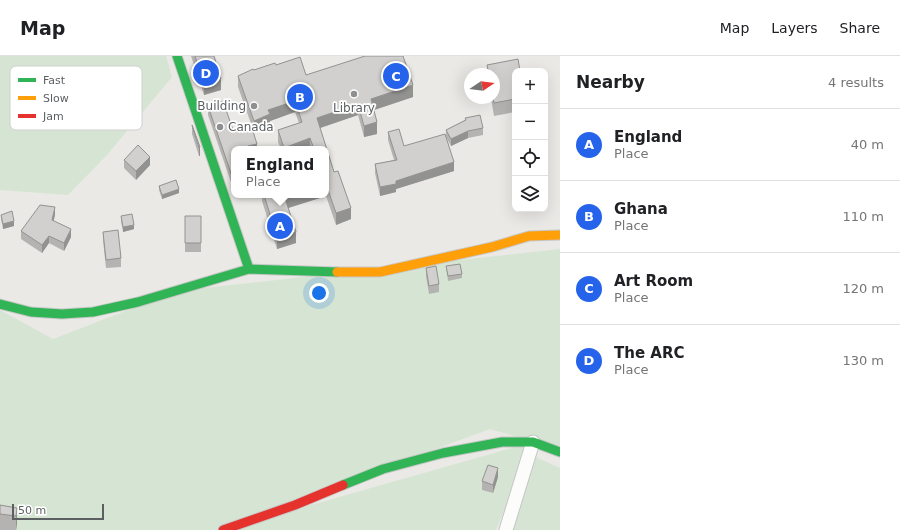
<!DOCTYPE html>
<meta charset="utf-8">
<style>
:root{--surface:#fff;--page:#f6f6f6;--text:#202124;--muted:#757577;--line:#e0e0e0;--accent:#2563eb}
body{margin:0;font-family:"DejaVu Sans",sans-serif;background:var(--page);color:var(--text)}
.controls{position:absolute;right:12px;top:12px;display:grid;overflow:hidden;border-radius:8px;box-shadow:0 4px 16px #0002}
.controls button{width:36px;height:36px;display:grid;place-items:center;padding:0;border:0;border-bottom:1px solid var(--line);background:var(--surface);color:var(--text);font:20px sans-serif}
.compass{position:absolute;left:464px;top:12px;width:36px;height:36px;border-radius:50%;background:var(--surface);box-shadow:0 4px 16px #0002;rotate:77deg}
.scale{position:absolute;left:12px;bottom:10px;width:92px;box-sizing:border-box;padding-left:4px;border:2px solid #5c5f62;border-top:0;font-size:11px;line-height:14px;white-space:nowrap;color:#5c5f62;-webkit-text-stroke:3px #fff;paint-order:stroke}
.you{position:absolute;left:319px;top:237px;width:14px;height:14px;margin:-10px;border:3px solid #fff;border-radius:50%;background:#1a73e8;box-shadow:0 0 0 6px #1a73e833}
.badge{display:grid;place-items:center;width:26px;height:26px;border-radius:50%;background:var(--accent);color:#fff;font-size:13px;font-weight:700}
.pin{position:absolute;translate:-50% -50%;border:2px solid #fff;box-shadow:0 1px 4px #0006}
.popup{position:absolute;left:231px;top:90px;width:98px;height:52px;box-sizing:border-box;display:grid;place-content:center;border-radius:8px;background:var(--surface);filter:drop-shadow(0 1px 3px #0005);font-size:13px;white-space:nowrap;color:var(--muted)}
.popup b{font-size:15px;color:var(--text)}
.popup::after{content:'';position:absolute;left:50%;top:100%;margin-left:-8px;border:8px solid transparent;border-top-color:var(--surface)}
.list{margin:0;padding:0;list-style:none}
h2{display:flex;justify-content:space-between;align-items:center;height:52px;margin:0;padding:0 16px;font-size:17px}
h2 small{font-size:13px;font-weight:400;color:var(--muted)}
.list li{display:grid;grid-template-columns:26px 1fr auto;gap:12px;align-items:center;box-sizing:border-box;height:72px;padding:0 16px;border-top:1px solid var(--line)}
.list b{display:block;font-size:15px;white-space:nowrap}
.list p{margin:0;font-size:13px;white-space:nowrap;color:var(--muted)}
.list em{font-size:13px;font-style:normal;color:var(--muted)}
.icon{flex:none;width:22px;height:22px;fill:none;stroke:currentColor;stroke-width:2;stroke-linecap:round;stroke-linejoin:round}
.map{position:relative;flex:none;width:560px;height:474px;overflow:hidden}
header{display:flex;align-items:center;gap:24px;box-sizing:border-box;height:56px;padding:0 20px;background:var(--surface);border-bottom:1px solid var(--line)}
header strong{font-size:19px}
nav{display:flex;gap:22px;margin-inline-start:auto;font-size:14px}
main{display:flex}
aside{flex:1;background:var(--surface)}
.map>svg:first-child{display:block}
.green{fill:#d6e5d3}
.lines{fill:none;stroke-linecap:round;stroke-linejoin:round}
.street-casing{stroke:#c5c5c5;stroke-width:15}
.fast-casing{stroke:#c7c7c7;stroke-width:11}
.slow-casing{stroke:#c7c7c7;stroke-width:11}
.jam-casing{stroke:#c7c7c7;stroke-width:11}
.street{stroke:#fcfcfb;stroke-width:13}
.fast{stroke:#30b455;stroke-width:9}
.slow{stroke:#ff9f0a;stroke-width:9}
.jam{stroke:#e5322d;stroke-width:9}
.wall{fill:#b4b3b1}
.shaded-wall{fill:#929290}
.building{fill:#d1d0ce;stroke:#929290}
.poi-dot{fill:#8e8f90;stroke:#fff;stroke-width:1.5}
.labels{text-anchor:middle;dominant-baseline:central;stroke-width:3.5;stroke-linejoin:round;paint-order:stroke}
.poi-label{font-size:12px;fill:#5c5f62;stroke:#fff;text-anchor:end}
.key{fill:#fff;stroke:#cecfd0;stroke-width:1}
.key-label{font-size:11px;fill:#5c5f62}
</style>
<header>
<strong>Map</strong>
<nav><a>Map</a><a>Layers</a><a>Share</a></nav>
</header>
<main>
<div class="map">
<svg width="560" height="474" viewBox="0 0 560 474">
<rect width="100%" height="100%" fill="#eae9e6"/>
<path class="green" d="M0,0h166l6,21 -65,78 -39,40 -68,-5z
M560,193v200l-70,-20 -275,101h-215v-220l53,29 124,-48z
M533,386l-37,88h-273z
M529,398l31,14v62h-48z"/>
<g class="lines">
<defs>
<path id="street" d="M506,474l27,-88"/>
<path id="fast" d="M177,0l72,213
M0,248l31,8 31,2 31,-2 45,-10 111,-33 88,3
M343,429l40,-16 60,-16 59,-11h31l27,10"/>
<path id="slow" d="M337,216h43l112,-25 37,-11 31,-1"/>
<path id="jam" d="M223,474l72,-25 48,-20"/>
</defs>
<use href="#street" class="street-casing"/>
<use href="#fast" class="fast-casing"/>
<use href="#slow" class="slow-casing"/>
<use href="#jam" class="jam-casing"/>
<use href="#street" class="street"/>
<use href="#fast" class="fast"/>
<use href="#slow" class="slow"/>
<use href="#jam" class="jam"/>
</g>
<path class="wall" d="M191,0h23l7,34 -17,5z
M487,9l28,6v41l-21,4 -3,-18h3v-24h-7z
M254,14l52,5 107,22 -39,13 3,24 -13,3 -6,-22 -38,13 14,44 17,47 -15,6 -10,-29 -38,12 8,35 -19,6 -15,-48v-6h64v-46h-45l-3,-7v-12l21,-7 -4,-11 -25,9v5l-16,6 -16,-45v-11z
M208,50l25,24 24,19h-23v42l-26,-76z
M465,62l18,10v7l-15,3 -17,8 -5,-9v-7l19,-10z
M192,69l8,22v9h-1l-7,-22z
M388,76l16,14 50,25 -58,18v3l-16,4 -5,-23v-9l19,-4 -6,-20z
M124,104l26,5 -14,15 -12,-12z
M159,130l20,7 -17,6 -3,-9z
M1,159l13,11 -11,3 -2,-10z
M55,159l-2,6 18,16 -7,14 -15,-8 -7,10 -21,-14v-8z
M121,160l13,13 -11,3 -2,-11z
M185,160h16v36h-16z
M103,176l18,26v9l-15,1 -3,-28z
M446,210l16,8v4l-14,3z
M426,212l13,16v8l-10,2 -3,-18z
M498,421l-5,16 -11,-3v-9z
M0,449l17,3v16l-1,6h-16z"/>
<path class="shaded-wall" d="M221,23v11l-17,5v-11z
M413,29v12l-42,14v-12z
M295,45v11l-25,9v5l-16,6v-11l14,-11z
M358,48v11l-41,14v-11z
M377,66v12l-13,3v-11z
M468,75v7l-17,8v-7z
M310,82v11h-26v-1z
M257,88v5h-9v-3z
M200,91v9h-1v-8z
M150,101v8l-14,15v-9z
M454,106v9l-58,18v3l-16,4v-9l16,-6z
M326,128v12l-41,13v-11l8,-3h33z
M179,133v4l-17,6v-4z
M55,151v8l-3,13v-8z
M351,152v11l-15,6v-12z
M14,165v5l-11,3v-5z
M134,169v4l-11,3v-5z
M71,173v8l-7,14v-8z
M296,176v11l-19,6v-12z
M49,180v7l-7,10v-8z
M498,412v9l-5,16v-8z
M17,452v16l-1,6v-14z"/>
<path class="building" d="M195,0h19l7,23 -17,5z
M365,0h38l10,29 -42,14 6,23 -13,4 -6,-22 -41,14 17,54 4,-1 13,37 -15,5 -10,-29v-35h-12l-4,-11 -26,10 -6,-18 24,-8 -7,-21 -27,9 2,4 -16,7 -16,-45 15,-7 1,1 21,-7 1,2 24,-8 6,18z
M518,3l2,12h-5v28l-21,4 -1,-5h1v-24h-5l-2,-9z
M223,45l10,29 18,-5 6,19 -9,2 1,3h-15v33l-26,-76z
M480,59l3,13 -15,3 -17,8 -5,-9 20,-10 -1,-2z
M192,69l8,22 -1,1z
M399,73l5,17 41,-12 9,28 -58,19v3l-16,3 -5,-23 22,-4 -9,-28z
M138,89l12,12 -14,14 -12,-11z
M176,124l3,9 -17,6 -3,-9z
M264,139h29l-8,3 11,34 -19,5z
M40,149l15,2 -3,13 19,9 -7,14 -15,-7 -7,9 -21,-14z
M12,155l2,10 -11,3 -2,-9z
M132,158l2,11 -11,2 -2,-11z
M185,160h16v27h-16z
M118,174l3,28 -15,2 -3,-28z
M460,208l2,10 -14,2 -2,-10z
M436,210l3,18 -10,2 -3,-18z
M488,409l10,3 -5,17 -11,-4z
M0,449l17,3 -1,8 -16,-2z"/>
<g class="poi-dot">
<circle cx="354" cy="38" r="4"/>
<circle cx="254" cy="50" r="4"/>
<circle cx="220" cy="71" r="4"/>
</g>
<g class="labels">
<g class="poi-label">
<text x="246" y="50">Building</text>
<text x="354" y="52" text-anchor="middle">Library</text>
<text x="228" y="71" text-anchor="start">Canada</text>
</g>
</g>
<rect x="10" y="10" width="132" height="64" rx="6" class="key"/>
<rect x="18" y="22" width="18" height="4" fill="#30b455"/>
<rect x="18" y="40" width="18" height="4" fill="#ff9f0a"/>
<rect x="18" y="58" width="18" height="4" fill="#e5322d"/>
<g class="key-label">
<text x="43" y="28">Fast</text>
<text x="43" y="46">Slow</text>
<text x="43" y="64">Jam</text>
</g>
</svg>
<div class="controls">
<button>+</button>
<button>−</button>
<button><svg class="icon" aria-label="locate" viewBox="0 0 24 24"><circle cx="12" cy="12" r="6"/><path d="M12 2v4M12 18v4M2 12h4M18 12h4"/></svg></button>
<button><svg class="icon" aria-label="layers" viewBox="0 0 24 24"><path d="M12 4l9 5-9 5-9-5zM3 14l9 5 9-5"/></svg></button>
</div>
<svg class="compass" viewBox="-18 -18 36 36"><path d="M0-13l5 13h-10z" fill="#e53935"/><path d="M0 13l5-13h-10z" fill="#757577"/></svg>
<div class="scale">50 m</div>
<div class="you"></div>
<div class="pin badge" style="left:280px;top:170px">A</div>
<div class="popup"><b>England</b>Place</div>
<div class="pin badge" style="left:300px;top:41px">B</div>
<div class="pin badge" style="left:396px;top:20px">C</div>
<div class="pin badge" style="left:206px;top:17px">D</div>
</div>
<aside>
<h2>Nearby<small>4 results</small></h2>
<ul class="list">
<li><span class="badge">A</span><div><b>England</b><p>Place</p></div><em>40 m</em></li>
<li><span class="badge">B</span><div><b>Ghana</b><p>Place</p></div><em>110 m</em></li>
<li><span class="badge">C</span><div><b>Art Room</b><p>Place</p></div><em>120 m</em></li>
<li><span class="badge">D</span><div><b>The ARC</b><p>Place</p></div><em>130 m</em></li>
</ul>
</aside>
</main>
